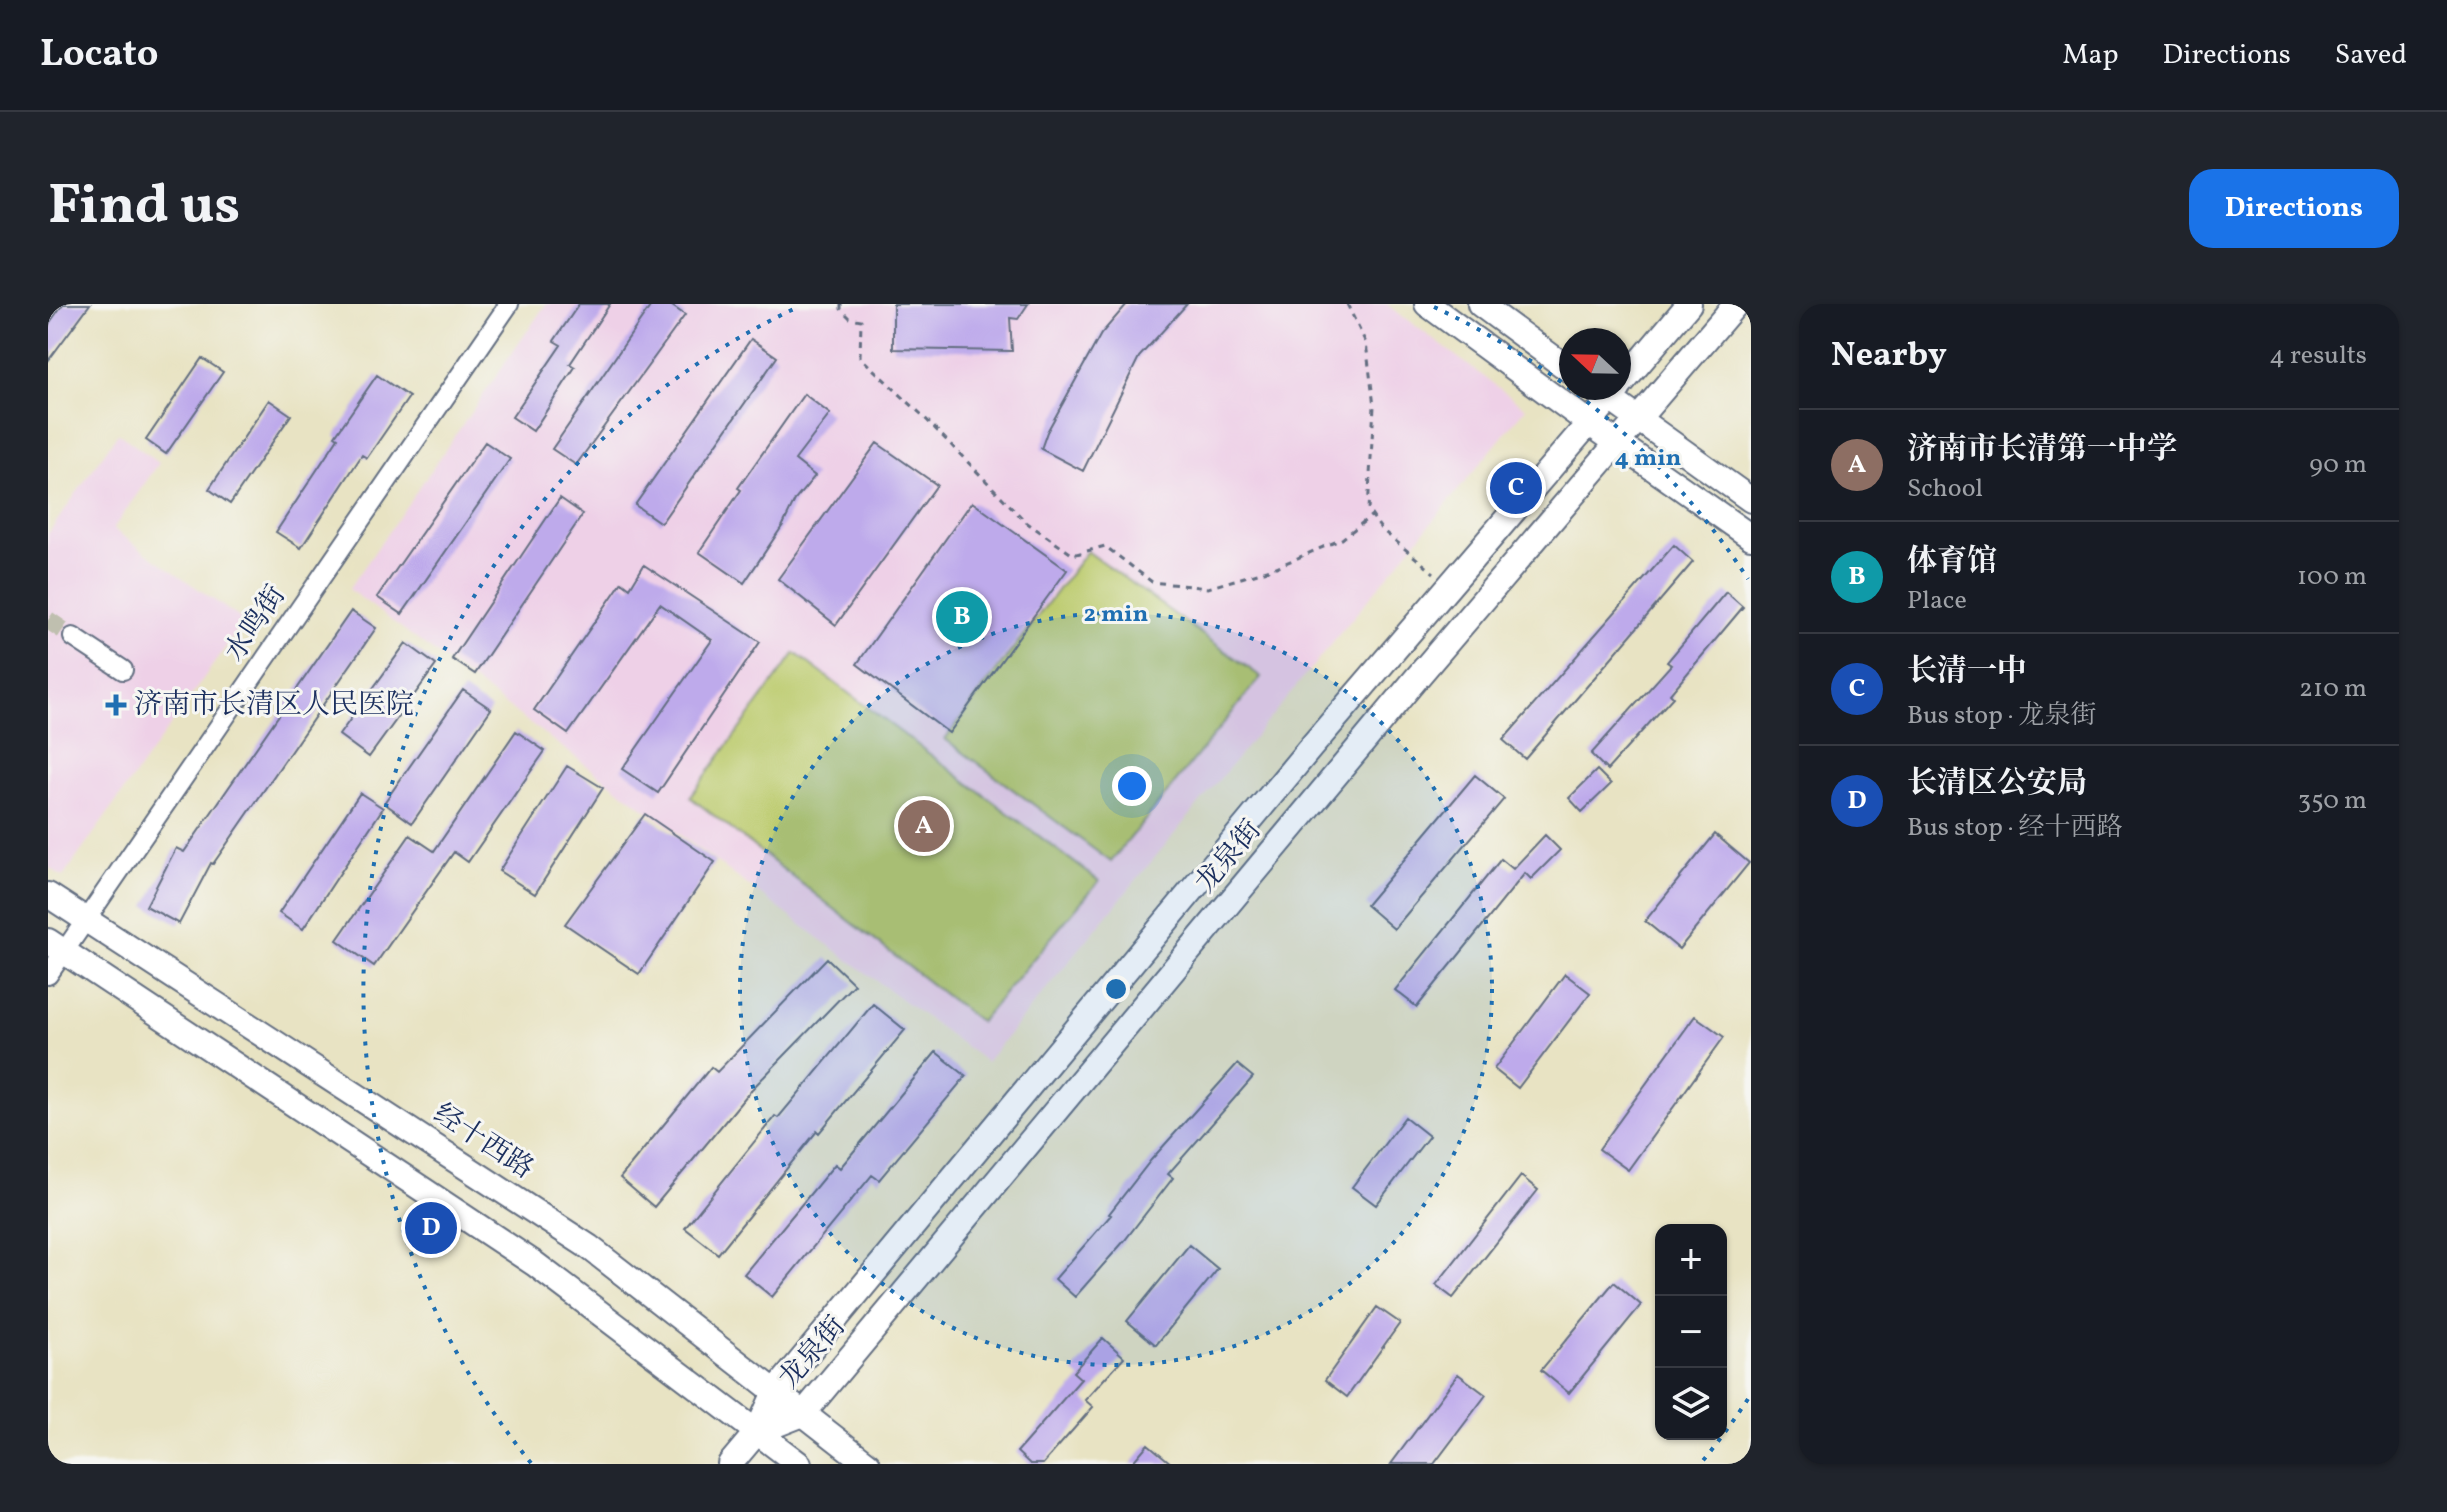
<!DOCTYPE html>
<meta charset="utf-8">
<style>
:root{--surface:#171b24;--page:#20242c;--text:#f1f3f6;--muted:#9ea1a6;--line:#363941;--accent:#1a73e8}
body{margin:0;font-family:Vollkorn,"Noto Serif SC",serif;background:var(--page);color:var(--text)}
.controls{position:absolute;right:24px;bottom:24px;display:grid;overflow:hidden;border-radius:16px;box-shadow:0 2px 6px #0004}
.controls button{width:72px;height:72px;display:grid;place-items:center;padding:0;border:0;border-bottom:2px solid var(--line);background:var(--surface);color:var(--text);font:40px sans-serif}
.compass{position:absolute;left:1511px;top:24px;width:72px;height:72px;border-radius:50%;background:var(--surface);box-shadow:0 2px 6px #0004;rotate:292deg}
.you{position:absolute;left:1084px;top:482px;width:28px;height:28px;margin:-20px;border:6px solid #fff;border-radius:50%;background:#1a73e8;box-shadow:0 0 0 12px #1a73e833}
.badge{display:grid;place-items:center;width:52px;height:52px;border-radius:50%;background:var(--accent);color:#fff;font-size:26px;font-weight:700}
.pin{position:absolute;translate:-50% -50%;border:4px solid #fff;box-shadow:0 2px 8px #0006}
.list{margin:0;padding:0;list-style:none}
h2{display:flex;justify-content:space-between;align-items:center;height:104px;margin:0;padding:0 32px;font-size:34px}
h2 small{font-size:26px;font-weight:400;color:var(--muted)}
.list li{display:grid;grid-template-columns:52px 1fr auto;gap:24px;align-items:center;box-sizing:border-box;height:112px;padding:0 32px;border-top:2px solid var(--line)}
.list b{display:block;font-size:30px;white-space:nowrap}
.list p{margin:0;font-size:26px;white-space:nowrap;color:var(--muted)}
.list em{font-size:26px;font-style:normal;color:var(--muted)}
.icon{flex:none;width:44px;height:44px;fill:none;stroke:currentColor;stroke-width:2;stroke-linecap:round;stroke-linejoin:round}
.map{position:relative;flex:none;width:1703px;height:1160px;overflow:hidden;border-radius:24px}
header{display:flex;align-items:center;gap:48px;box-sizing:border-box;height:112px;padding:0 40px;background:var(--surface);border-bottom:2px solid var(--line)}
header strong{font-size:38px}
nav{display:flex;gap:44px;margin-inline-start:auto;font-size:28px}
.intro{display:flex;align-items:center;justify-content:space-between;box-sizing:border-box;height:192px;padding:0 48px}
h1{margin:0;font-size:56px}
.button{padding:20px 36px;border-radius:24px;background:var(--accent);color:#fff;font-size:28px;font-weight:700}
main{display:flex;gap:48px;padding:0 48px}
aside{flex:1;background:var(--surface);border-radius:24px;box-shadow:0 2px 6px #0004}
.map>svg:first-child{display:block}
.built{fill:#eed0e7}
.green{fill:#bbca6c;stroke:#6b7c65;stroke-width:2}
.building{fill:#beaaeb}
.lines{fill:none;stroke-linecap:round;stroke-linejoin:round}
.minor-tunnel{stroke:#bfbfaf;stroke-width:18;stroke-dasharray:18 9;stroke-linecap:butt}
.minor-casing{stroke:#636e81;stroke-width:22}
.major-casing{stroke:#636e81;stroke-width:28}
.path{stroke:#636e81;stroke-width:3;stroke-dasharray:6 6;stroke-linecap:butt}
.minor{stroke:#fff;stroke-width:18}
.major{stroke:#fff;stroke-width:24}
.ring{fill:none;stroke:#1f6fb2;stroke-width:4;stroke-dasharray:4 8}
.poi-dot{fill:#1f6fb2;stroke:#f6f6f2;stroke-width:3}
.labels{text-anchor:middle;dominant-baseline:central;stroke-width:6;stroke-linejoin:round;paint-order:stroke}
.street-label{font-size:28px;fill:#1b2f5e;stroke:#f6f6f2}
.poi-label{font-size:28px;fill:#1b2f5e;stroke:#f6f6f2;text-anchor:start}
.centre{fill:#1f6fb2;stroke:#f6f6f2;stroke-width:4}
.ring-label{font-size:24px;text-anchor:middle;font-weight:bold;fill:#1f6fb2;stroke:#f6f6f2;stroke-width:6;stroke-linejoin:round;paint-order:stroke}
</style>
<header>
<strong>Locato</strong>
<nav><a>Map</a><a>Directions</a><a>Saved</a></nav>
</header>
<div class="intro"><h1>Find us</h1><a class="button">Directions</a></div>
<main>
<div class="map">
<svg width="1703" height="1160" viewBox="0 0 1703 1160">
<rect width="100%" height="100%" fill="#f6f6f2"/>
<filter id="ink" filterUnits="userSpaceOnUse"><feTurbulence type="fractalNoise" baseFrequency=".0125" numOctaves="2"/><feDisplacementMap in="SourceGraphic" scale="16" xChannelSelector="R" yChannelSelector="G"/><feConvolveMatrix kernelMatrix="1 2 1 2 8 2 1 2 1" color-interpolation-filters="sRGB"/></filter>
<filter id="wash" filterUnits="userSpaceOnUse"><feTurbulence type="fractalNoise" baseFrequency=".006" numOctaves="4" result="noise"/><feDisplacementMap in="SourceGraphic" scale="32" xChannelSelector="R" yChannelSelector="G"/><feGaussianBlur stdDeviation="1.8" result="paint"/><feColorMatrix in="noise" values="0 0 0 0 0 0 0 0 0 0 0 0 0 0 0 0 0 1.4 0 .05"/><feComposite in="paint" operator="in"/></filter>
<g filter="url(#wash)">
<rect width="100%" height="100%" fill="#e8e3c3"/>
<path class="built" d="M498,0h840l140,104 -540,654 -637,-473z
M70,129l41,30 -46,66 131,92 -181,256 -15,-10v-333z"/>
<path class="green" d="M1039,247l174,126 -150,185 -166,-123z
M747,349l304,228 -119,141 -290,-225z"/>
<g id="blocks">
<path class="building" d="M15,0h27l-42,57v-36z
M531,0h31l-40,60 5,3 -42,64 -21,-14 49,-72 -7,-4z
M604,0h17l16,11 -109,150 -24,-16z
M845,0h135l-10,15 -8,-1 2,33 -119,-2z
M1079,0h60l-48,53 -56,114 -42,-22 6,-17 54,-98z
M703,35l26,18 -116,166 -26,-18z
M154,54l21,14 -57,82 -20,-14z
M329,71l32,22 -42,61 -5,-3 -61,93 -25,-16 62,-94 -3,-2z
M756,90l26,20 -35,46 20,16 -20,24 -12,25 -39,58 -45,-31 42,-62 -3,-2z
M221,96l22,15 -61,89 -21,-15z
M437,138l25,17 -108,155 -25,-17z
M829,139l60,42 -101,140 -58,-46z
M512,194l23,16 -108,160 -23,-15z
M924,198l95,68 -118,163 -92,-69z
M1626,241l19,17 -168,197 -22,-19z
M596,261l116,77 -102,151 -36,-24 90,-129 -52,-36 -92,130 -34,-24 88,-128 8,6z
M1678,288l17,15 -73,87 3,3 -66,73 -16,-16 80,-89 -4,-3z
M303,307l25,17 -163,236 -2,-1 -32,61 -33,-18 30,-58 8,4z
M358,339l30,22 -67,92 -30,-22z
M415,386l28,19 -79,114 -28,-20z
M468,427l29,20 -77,111 -14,-10 -80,114 -37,-26 73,-105 24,16z
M519,462l36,22 -68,106 -36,-23z
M1549,466l14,14 -29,28 -13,-14z
M1427,471l29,24 -110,130 -28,-24z
M312,489l23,15 -80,121 -24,-16z
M597,510l70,48 -76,112 -74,-50z
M1667,530l34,29 -70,86 -34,-28z
M1497,531l15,15 -29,29 -6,-6 -108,134 -22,-17 106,-131 12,10z
M779,654l27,26 -102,105 -98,118 -34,-29 91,-111 6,5z
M1517,670l25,19 -72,95 -24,-19z
M825,700l32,26 -86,103 -2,-2 -99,123 -33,-26 90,-112 3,2z
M1647,712l29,21 -96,133 -29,-21z
M888,748l30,24 -87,104 -7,-5 -100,122 -28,-23 91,-110 5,4z
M1189,760l16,13 -85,97 5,4 -48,62 -50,57 -20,-18 56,-64 -2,-1 42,-54z
M1357,813l24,19 -53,69 -24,-18z
M1473,872l17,14 -85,108 -17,-13z
M1141,941l29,24 -62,76 -29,-24z
M1566,978l27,23 -72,88 -28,-23z
M1329,1003l23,16 -53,74 -22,-17z
M1055,1034l21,19 -39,43 8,7 -50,57h-13l-13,-12 64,-73 -8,-7z
M1410,1070l28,21 -52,69h-43z
M1100,1140l24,20h-41z"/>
</g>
</g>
<g filter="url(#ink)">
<use href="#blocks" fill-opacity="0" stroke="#636e81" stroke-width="2"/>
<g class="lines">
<path class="minor-tunnel" d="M0,316l25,17"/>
<defs>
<path id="minor" d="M25,333l50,33
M0,671l461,-671"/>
<path id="major" d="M1379,0l162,119 162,114
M1432,0l91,67
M1571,83l70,-83
M1547,84l156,112
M0,591l541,352 279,217
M0,637l487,323 264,200
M709,1128l46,-18 612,-734 321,-376
M682,1160l27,-32 18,-40 536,-645 308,-359"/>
</defs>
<use href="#minor" class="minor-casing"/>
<use href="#major" class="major-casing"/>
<path class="path" d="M793,0v5l9,9 11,2 -1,37 61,57 105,108 47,33 32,-9 47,36 56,6 66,-20 68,-29 30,-24
M1299,0l19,39 8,63 -6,104 13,19 53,44"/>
<use href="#minor" class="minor"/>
<use href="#major" class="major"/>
</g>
</g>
<circle cx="1068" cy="685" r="376" fill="#1f6fb2" fill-opacity=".12"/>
<g class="ring">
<circle cx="1068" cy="685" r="376"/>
<path d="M1700 1095A753 753 0 0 1 1653 1159M483 1159A753 753 0 0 1 750 3M1386 3A753 753 0 0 1 1700 275"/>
</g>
<path class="poi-dot" d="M64 389h8v8h8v8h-8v8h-8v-8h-8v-8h8z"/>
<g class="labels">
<g class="street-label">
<text transform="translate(208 320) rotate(-56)">水鸣街</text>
<text transform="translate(1181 553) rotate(-50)">龙泉街</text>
<text transform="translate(435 838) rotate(33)">经十西路</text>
<text transform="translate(765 1049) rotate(-49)">龙泉街</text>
</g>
<g class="poi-label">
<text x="86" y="401">济南市长清区人民医院</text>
</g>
</g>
<circle cx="1068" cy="685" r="12" class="centre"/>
<g class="ring-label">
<text x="1600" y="161">4 min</text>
<text x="1068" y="317">2 min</text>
</g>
</svg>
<div class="controls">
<button>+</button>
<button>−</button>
<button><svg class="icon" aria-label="layers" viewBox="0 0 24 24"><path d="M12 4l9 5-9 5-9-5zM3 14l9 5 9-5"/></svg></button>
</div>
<svg class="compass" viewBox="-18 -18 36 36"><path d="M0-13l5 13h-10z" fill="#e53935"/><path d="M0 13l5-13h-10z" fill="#9ea1a6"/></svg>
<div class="you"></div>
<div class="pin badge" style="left:876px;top:522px;background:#8d6e63">A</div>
<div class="pin badge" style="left:914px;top:313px;background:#0f9aa8">B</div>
<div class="pin badge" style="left:1468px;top:184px;background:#1a4fb4">C</div>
<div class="pin badge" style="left:383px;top:924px;background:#1a4fb4">D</div>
</div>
<aside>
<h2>Nearby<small>4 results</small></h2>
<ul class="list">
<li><span class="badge" style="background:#8d6e63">A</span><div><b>济南市长清第一中学</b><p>School</p></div><em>90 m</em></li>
<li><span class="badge" style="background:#0f9aa8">B</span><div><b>体育馆</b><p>Place</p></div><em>100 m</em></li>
<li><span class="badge" style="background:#1a4fb4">C</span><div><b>长清一中</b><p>Bus stop · 龙泉街</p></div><em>210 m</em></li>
<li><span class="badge" style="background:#1a4fb4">D</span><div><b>长清区公安局</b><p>Bus stop · 经十西路</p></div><em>350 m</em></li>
</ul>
</aside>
</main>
